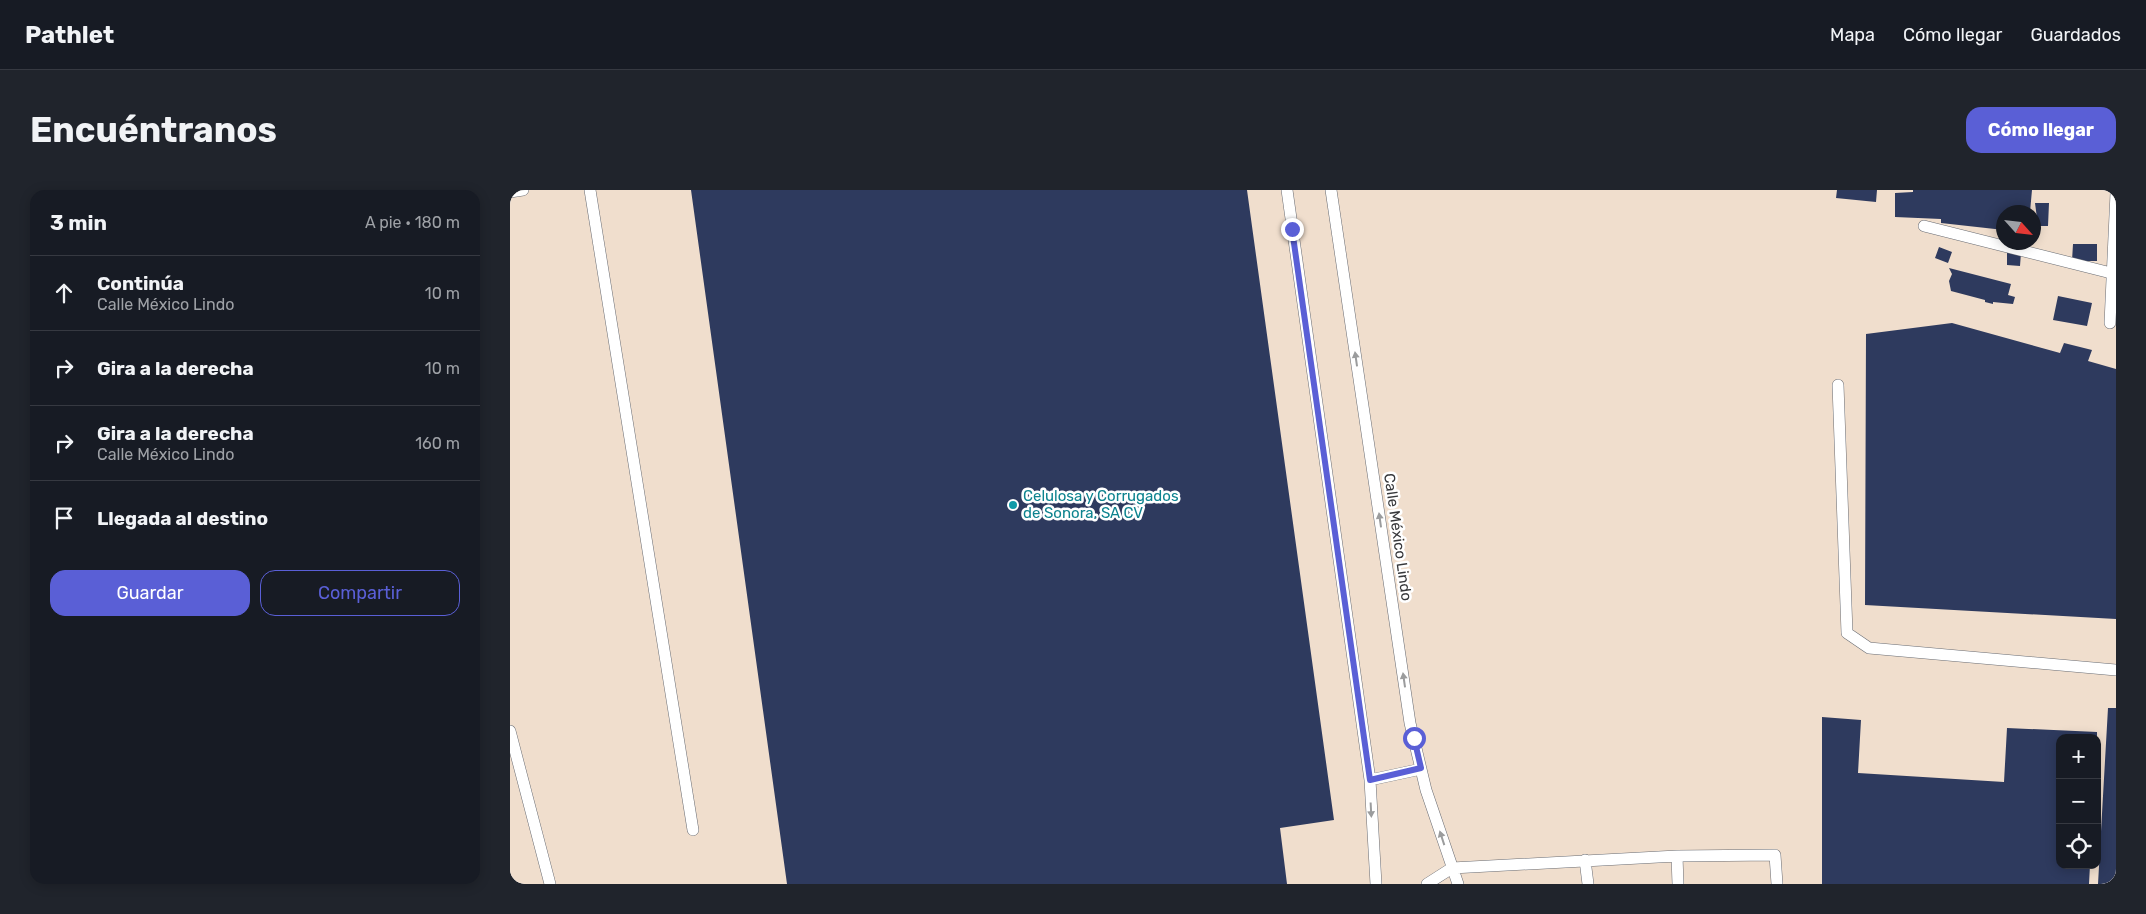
<!DOCTYPE html>
<html lang="es">
<meta charset="utf-8">
<style>
:root{--surface:#171b24;--page:#20242c;--text:#f1f3f6;--muted:#9ea1a6;--line:#363941;--accent:#5a5fd6}
body{margin:0;font-family:Rubik,sans-serif;background:var(--page);color:var(--text)}
.controls{position:absolute;right:15px;bottom:15px;display:grid;overflow:hidden;border-radius:10px;box-shadow:0 2px 12px #0003}
.controls button{width:45px;height:45px;display:grid;place-items:center;padding:0;border:0;border-bottom:1px solid var(--line);background:var(--surface);color:var(--text);font:25px sans-serif}
.compass{position:absolute;left:1486px;top:15px;width:45px;height:45px;border-radius:50%;background:var(--surface);box-shadow:0 2px 12px #0003;rotate:117deg}
.stop{position:absolute;width:15px;height:15px;margin:-11px;border:4px solid #5a5fd6;border-radius:50%;background:#fff}
.stop.end{background:#5a5fd6;border-color:#fff;box-shadow:0 1px 5px #0008}
.list{margin:0;padding:0;list-style:none}
h2{display:flex;justify-content:space-between;align-items:center;height:65px;margin:0;padding:0 20px;font-size:21px}
h2 small{font-size:16px;font-weight:400;color:var(--muted)}
.list li{display:grid;grid-template-columns:32px 1fr auto;gap:15px;align-items:center;box-sizing:border-box;height:75px;padding:0 20px;border-top:1px solid var(--line)}
.list b{display:block;font-size:19px;white-space:nowrap}
.list p{margin:0;font-size:16px;white-space:nowrap;color:var(--muted)}
.list em{font-size:16px;font-style:normal;color:var(--muted)}
.actions{display:flex;gap:10px;padding:15px 20px}
.actions a{flex:1;padding:11px 0;border:1px solid var(--accent);border-radius:15px;text-align:center;font-size:18px;color:var(--accent)}
.actions .main{background:var(--accent);color:#fff}
.icon{flex:none;width:28px;height:28px;fill:none;stroke:currentColor;stroke-width:2;stroke-linecap:round;stroke-linejoin:round}
.map{position:relative;flex:none;width:1606px;height:694px;overflow:hidden;border-radius:15px}
header{display:flex;align-items:center;gap:30px;box-sizing:border-box;height:70px;padding:0 25px;background:var(--surface);border-bottom:1px solid var(--line)}
header strong{font-size:24px}
nav{display:flex;gap:28px;margin-inline-start:auto;font-size:18px}
.intro{display:flex;align-items:center;justify-content:space-between;box-sizing:border-box;height:120px;padding:0 30px}
h1{margin:0;font-size:35px}
.button{padding:12px 22px;border-radius:15px;background:var(--accent);color:#fff;font-size:18px;font-weight:700}
main{display:flex;gap:30px;padding:0 30px}
aside{flex:1;background:var(--surface);border-radius:15px;box-shadow:0 2px 12px #0003}
.map>svg:first-child{display:block}
.industrial{fill:#f0decd;fill-rule:evenodd}
.building{fill:#2e3a5e}
.lines{fill:none;stroke-linecap:round;stroke-linejoin:round}
.service-casing{stroke:#696c73;stroke-width:12}
.service{stroke:#fff;stroke-width:11}
.oneway{fill:#9b9c9d}
.route{stroke:#5a5fd6;stroke-width:6}
.culture-dot{fill:#0f9aa8;stroke:#fff;stroke-width:2}
.labels{text-anchor:middle;dominant-baseline:central;stroke-width:5;stroke-linejoin:round;paint-order:stroke}
.culture-label{font-size:15px;fill:#0d838f;stroke:#fff;text-anchor:start}
.street-label{font-size:15px;fill:#37383b;stroke:#fff}
</style>
<header>
<strong>Pathlet</strong>
<nav><a>Mapa</a><a>Cómo llegar</a><a>Guardados</a></nav>
</header>
<div class="intro"><h1>Encuéntranos</h1><a class="button">Cómo llegar</a></div>
<main>
<aside>
<h2>3 min<small>A pie · 180 m</small></h2>
<ul class="list">
<li><svg class="icon" aria-label="ahead" viewBox="0 0 24 24"><path d="M12 20V5M6 11l6-6 6 6"/></svg><div><b>Continúa</b><p>Calle México Lindo</p></div><em>10 m</em></li>
<li><svg class="icon" aria-label="right" viewBox="0 0 24 24"><path d="M7 20v-9h11M14 6l5 5-5 5"/></svg><div><b>Gira a la derecha</b></div><em>10 m</em></li>
<li><svg class="icon" aria-label="right" viewBox="0 0 24 24"><path d="M7 20v-9h11M14 6l5 5-5 5"/></svg><div><b>Gira a la derecha</b><p>Calle México Lindo</p></div><em>160 m</em></li>
<li><svg class="icon" aria-label="arrive" viewBox="0 0 24 24"><path d="M6 21V4h12l-3 4 3 4H6"/></svg><div><b>Llegada al destino</b></div></li>
</ul>
<div class="actions"><a class="main">Guardar</a><a>Compartir</a></div>
</aside>
<div class="map">
<svg width="1606" height="694" viewBox="0 0 1606 694">
<rect width="100%" height="100%" fill="#e8ebf3"/>
<path class="industrial" d="M0,0h1606v694h-1606zM1494,22h30v30h-30zM1550,548h37v127h-37z"/>
<path class="building" d="M181,0h556l87,630 -54,8 7,56h-500z
M1327,0h40l-1,12 -40,-4z
M1403,0h119l-2,22h-26v18l-63,-7v-4l-46,-2v-24l18,-1z
M1525,13h14l-1,23h-10z
M1563,54h24v17h-25z
M1429,57l13,5 -4,11 -13,-5z
M1497,63h14l-1,13 -13,-1z
M1439,78l62,16 -3,11 7,2 -2,7 -20,-2v2l-8,-2v-2l-34,-9 -2,-10 3,-7z
M1548,106l34,7 -5,23 -34,-6z
M1442,133l108,30 4,-10 28,7 -4,11 28,8v250l-251,-14 1,-271z
M1598,518h8v176h-18z
M1312,527l39,3 -3,53 146,9 3,-54 90,4v6h-37v127h30l-1,19h-267z"/>
<g class="lines">
<defs>
<path id="service" d="M80,0l103,640
M777,0l83,590 6,104
M821,0l79,533 16,67 32,94
M0,2l13,-2
M1414,36l187,47
M1600,133l6,-130
M1328,195l9,248 22,15 247,22
M0,541l40,153
M860,590l51,-11
M1167,666l1,28
M1075,670l3,24
M917,694l25,-16 225,-12 98,-1 2,29"/>
</defs>
<use href="#service" class="service-casing"/>
<use href="#service" class="service"/>
</g>
<defs><path id="oneway-solid" d="M-6-.8H1V-3.2L6.5 0L1 3.2V.8H-6Z" transform="scale(1.25)"/></defs>
<g class="oneway">
<use href="#oneway-solid" transform="translate(846 169) rotate(-98)"/>
<use href="#oneway-solid" transform="translate(870 330) rotate(-98)"/>
<use href="#oneway-solid" transform="translate(894 490) rotate(-98)"/>
<use href="#oneway-solid" transform="translate(861 620) rotate(87)"/>
<use href="#oneway-solid" transform="translate(932 648) rotate(-108)"/>
</g>
<g class="lines">
<path class="route" d="M782,39l78,551 51,-12 -7,-30"/>
</g>
<circle class="culture-dot" cx="503" cy="315" r="5"/>
<g class="labels">
<g class="culture-label">
<text x="513" y="306">Celulosa y Corrugados<tspan x="513" dy="17">de Sonora, SA CV</tspan></text>
</g>
<g class="street-label">
<text transform="translate(888 347) rotate(82)">Calle México Lindo</text>
</g>
</g>
</svg>
<div class="controls">
<button>+</button>
<button>−</button>
<button><svg class="icon" aria-label="locate" viewBox="0 0 24 24"><circle cx="12" cy="12" r="6"/><path d="M12 2v4M12 18v4M2 12h4M18 12h4"/></svg></button>
</div>
<svg class="compass" viewBox="-18 -18 36 36"><path d="M0-13l5 13h-10z" fill="#e53935"/><path d="M0 13l5-13h-10z" fill="#9ea1a6"/></svg>
<div class="stop" style="left:904px;top:548px"></div>
<div class="stop end" style="left:782px;top:39px"></div>
</div>
</main>
